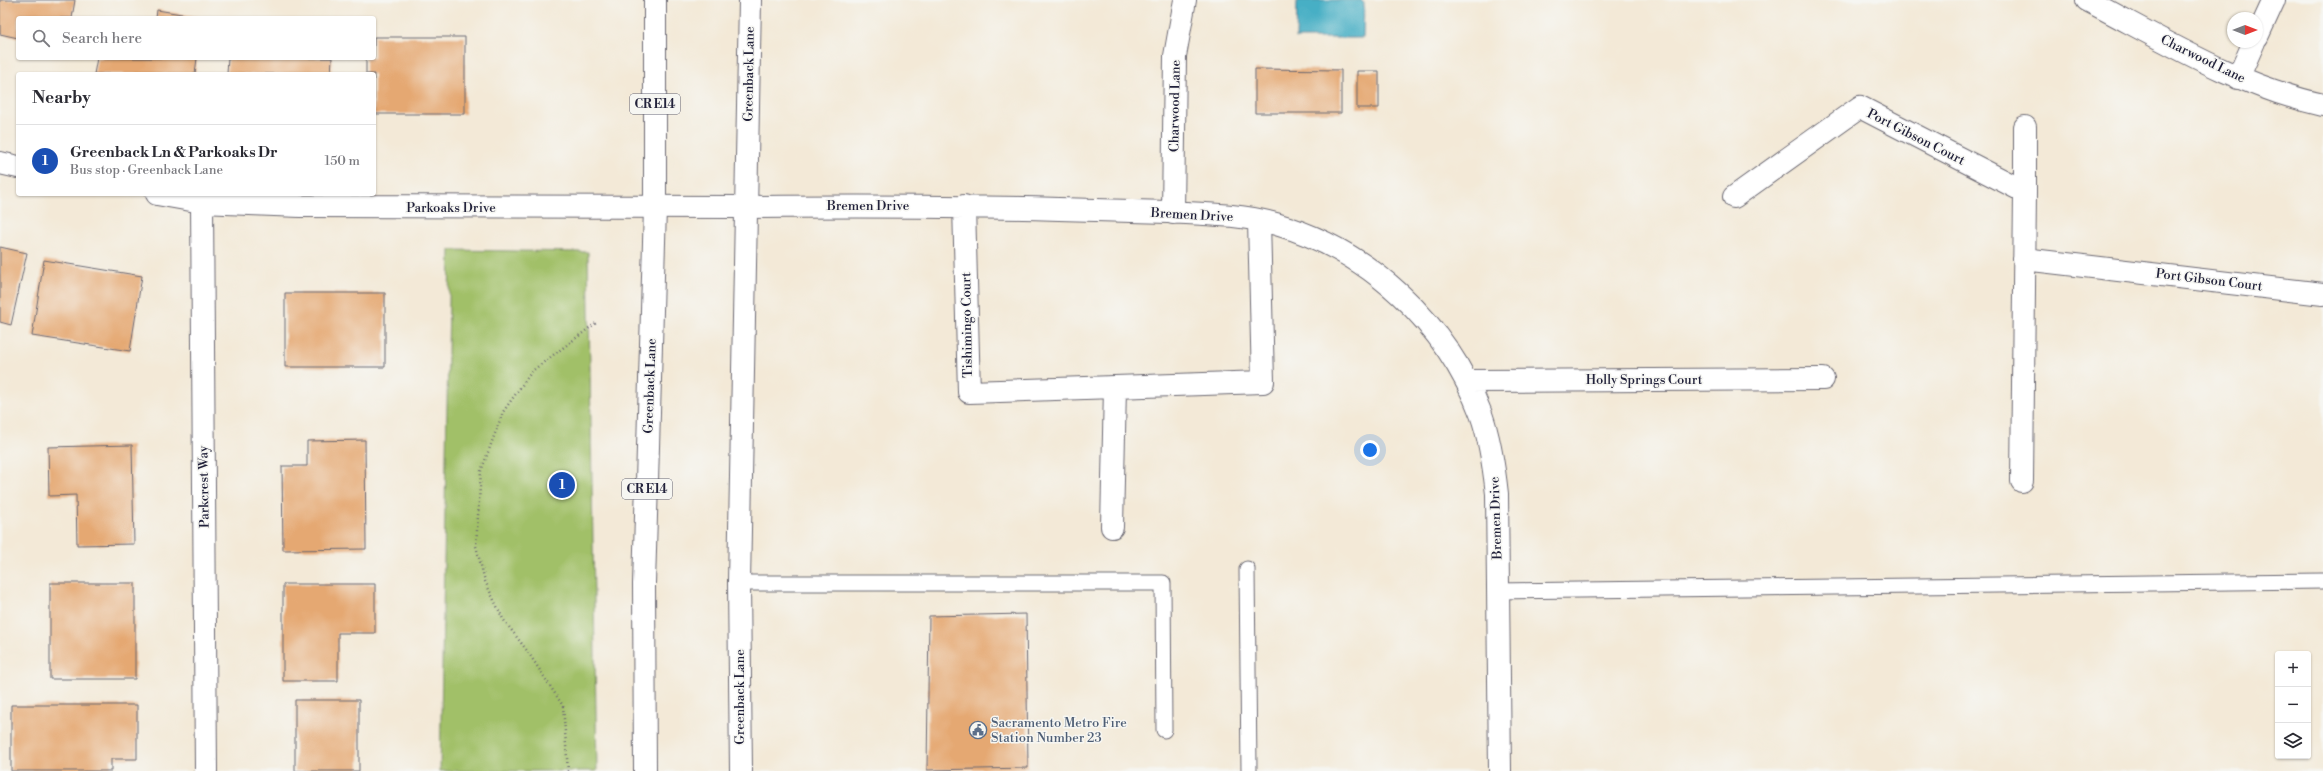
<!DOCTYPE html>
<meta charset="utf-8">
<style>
:root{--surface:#fff;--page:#f7f7f7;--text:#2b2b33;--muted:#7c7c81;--line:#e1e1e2;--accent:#1a73e8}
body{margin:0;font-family:"Libre Bodoni",serif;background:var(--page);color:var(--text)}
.controls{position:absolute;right:12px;bottom:12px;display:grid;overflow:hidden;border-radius:4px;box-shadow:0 1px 3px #0004}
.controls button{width:36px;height:36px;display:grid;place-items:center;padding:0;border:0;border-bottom:1px solid var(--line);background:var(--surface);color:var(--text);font:20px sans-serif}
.compass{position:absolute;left:2227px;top:12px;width:36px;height:36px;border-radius:50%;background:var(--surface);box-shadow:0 1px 3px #0004;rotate:90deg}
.you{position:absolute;left:1370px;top:450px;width:14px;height:14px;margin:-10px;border:3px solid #fff;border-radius:50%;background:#1a73e8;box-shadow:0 0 0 6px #1a73e833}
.badge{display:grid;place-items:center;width:26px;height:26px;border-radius:50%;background:var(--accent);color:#fff;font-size:13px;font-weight:700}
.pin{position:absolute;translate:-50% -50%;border:2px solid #fff;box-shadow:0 1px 4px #0006}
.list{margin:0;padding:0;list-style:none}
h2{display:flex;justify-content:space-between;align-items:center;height:52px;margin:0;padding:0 16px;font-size:17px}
h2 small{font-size:13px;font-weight:400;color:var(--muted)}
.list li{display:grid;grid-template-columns:26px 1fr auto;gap:12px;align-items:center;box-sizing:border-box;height:72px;padding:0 16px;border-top:1px solid var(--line)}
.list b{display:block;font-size:15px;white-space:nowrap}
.list p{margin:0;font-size:13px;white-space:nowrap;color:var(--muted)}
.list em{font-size:13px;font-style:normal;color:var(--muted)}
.icon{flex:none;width:22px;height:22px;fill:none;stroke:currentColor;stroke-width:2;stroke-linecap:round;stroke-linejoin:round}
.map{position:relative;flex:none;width:2323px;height:771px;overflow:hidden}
.search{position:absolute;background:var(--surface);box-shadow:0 1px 3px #0004;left:16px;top:16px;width:360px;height:44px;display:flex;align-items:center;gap:10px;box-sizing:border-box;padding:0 14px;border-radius:4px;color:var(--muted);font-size:15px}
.panel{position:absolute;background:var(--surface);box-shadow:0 1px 3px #0004;left:16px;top:72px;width:360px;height:124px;border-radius:4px}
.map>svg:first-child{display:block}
.green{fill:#a1c068;stroke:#627152}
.water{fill:#46afc5;stroke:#346880}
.building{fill:#e5a872}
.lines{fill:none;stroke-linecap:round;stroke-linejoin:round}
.service-casing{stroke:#6b6872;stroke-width:17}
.minor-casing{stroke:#6b6872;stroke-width:24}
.tertiary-casing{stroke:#6b6872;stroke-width:24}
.primary-casing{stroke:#6b6872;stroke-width:24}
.path{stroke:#6b6872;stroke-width:2.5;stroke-dasharray:1 3;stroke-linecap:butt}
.service{stroke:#fff;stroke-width:15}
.minor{stroke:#fff;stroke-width:22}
.tertiary{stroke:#fff;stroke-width:22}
.primary{stroke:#fff;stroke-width:22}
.labels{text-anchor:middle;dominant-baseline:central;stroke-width:3;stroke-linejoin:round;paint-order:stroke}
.shield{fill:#f6f6f2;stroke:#626272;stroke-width:1}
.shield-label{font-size:12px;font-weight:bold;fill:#22223b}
.street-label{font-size:13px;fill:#22223b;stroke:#f6f6f2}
.service-label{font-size:13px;fill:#4e5e75;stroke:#f6f6f2;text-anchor:start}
</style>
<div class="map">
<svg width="2323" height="771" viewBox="0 0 2323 771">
<rect width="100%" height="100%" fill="#f6f6f2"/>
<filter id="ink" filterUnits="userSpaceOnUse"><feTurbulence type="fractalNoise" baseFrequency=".025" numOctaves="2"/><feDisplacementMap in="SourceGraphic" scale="8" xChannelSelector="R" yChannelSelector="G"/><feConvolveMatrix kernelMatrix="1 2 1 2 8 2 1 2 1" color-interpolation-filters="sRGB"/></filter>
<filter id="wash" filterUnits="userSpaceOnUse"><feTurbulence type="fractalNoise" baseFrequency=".012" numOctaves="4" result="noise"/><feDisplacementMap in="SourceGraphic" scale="16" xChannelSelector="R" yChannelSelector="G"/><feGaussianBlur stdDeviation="0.9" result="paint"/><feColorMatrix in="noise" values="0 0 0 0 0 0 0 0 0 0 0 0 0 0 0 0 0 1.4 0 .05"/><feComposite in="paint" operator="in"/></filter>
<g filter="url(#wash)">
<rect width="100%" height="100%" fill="#f3e9d7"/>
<path class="green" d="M450,250l138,2 9,519h-157z"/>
<path class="water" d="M1297,0h64l3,3 -1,35h-67z"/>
<g id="blocks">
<path class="building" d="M0,0h75l-3,18h-54v20l-18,-4z
M157,10l43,7v1h-44z
M374,37h91v77h-91v-40h-8v-16h8z
M97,58h100l-2,16h-101z
M228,58h104l-1,16h-104z
M1255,69l86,1v43h-86z
M1357,71h22v37h-22z
M0,247l27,6 -16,72 -11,-3z
M44,260l98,16 -12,75 -98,-15z
M285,293h100v74h-100z
M365,440l1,109 -83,1 -1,-84h25v-25z
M132,445l2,99 -57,1 -1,-50 -27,1 -1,-49z
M50,583h85v96h-85z
M283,584h92v49h-37v48h-55z
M1026,614l2,154 -101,2 2,-154z
M295,700h64v71h-64z
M11,705h126v54h-26v12h-100z"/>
</g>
</g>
<g filter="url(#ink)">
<use href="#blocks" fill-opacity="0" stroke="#6b6872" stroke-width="1"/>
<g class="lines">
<defs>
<path id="service" d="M1247,569l2,202
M739,583h424l1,147
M1498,591l825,-10"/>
<path id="minor" d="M2087,0c77,40 151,86 236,105
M2257,37l17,-37
M2238,78l16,-36
M2025,192v-65
M1734,197l126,-90 165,85 -3,289
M202,202l4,569
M964,206l5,186 294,-10 -4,-161
M746,207c105,-1 209,-1 313,2 36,1 73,2 109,3 36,2 73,2 108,12 94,27 170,99 205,190 9,25 13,53 16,80l3,277
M1173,213l2,-157 10,-56
M2024,259l299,35
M1466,381l357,-2
M1112,527l3,-140"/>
<path id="tertiary" d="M0,163l18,4
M157,194l45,8 98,4 446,1"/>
<path id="primary" d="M645,771l-1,-187 11,-376v-208
M741,771l-2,-188 11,-583"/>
</defs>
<use href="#service" class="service-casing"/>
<use href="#minor" class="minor-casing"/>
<use href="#tertiary" class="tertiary-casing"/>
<use href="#primary" class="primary-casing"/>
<path class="path" d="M568,771l-5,-65 -35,-54 -25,-33 -18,-38 -9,-35 5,-75 22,-59 29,-41 64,-48"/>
<use href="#service" class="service"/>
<use href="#minor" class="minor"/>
<use href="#tertiary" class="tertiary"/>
<use href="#primary" class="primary"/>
</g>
</g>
<defs>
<symbol id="civic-ring" viewBox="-11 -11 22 22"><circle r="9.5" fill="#f6f6f2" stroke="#5c6f8a" stroke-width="1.5"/><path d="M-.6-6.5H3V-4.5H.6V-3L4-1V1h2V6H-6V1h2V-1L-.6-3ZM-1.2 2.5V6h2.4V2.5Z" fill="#5c6f8a"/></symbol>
</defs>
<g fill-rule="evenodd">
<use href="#civic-ring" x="968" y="720" width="20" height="20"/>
</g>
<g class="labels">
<g class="shield">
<rect x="630" y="94" width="50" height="20" rx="3"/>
<rect x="622" y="479" width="50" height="20" rx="3"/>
</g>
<g class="shield-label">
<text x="655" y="104">CR E14</text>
<text x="647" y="489">CR E14</text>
</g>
<g class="street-label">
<text transform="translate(2203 59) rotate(26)">Charwood Lane</text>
<text transform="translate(749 74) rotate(-89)">Greenback Lane</text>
<text transform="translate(1175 106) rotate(-89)">Charwood Lane</text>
<text transform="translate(1916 137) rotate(27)">Port Gibson Court</text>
<text x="868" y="206">Bremen Drive</text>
<text x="451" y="208">Parkoaks Drive</text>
<text transform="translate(1192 215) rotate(3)">Bremen Drive</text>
<text transform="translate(2209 280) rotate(7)">Port Gibson Court</text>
<text transform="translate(967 325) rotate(-91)">Tishimingo Court</text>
<text x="1644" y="380">Holly Springs Court</text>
<text transform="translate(650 386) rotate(-88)">Greenback Lane</text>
<text transform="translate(204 487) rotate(-91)">Parkcrest Way</text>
<text transform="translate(1496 518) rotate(-92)">Bremen Drive</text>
<text transform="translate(740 697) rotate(-90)">Greenback Lane</text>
</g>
<g class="service-label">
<text x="991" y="723">Sacramento Metro Fire<tspan x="991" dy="15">Station Number 23</tspan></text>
</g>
</g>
</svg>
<div class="controls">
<button>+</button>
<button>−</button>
<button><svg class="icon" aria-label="layers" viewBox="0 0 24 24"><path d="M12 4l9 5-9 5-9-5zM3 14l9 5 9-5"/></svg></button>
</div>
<svg class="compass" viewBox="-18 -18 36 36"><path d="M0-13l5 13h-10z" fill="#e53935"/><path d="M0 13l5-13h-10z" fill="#7c7c81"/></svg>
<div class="you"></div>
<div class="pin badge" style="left:562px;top:485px;background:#1a4fb4">1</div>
<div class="search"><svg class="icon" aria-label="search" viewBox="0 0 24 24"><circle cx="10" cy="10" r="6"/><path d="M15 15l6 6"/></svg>Search here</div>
<section class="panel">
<h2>Nearby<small></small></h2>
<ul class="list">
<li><span class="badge" style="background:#1a4fb4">1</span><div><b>Greenback Ln &amp; Parkoaks Dr</b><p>Bus stop · Greenback Lane</p></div><em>150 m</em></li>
</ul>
</section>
</div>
